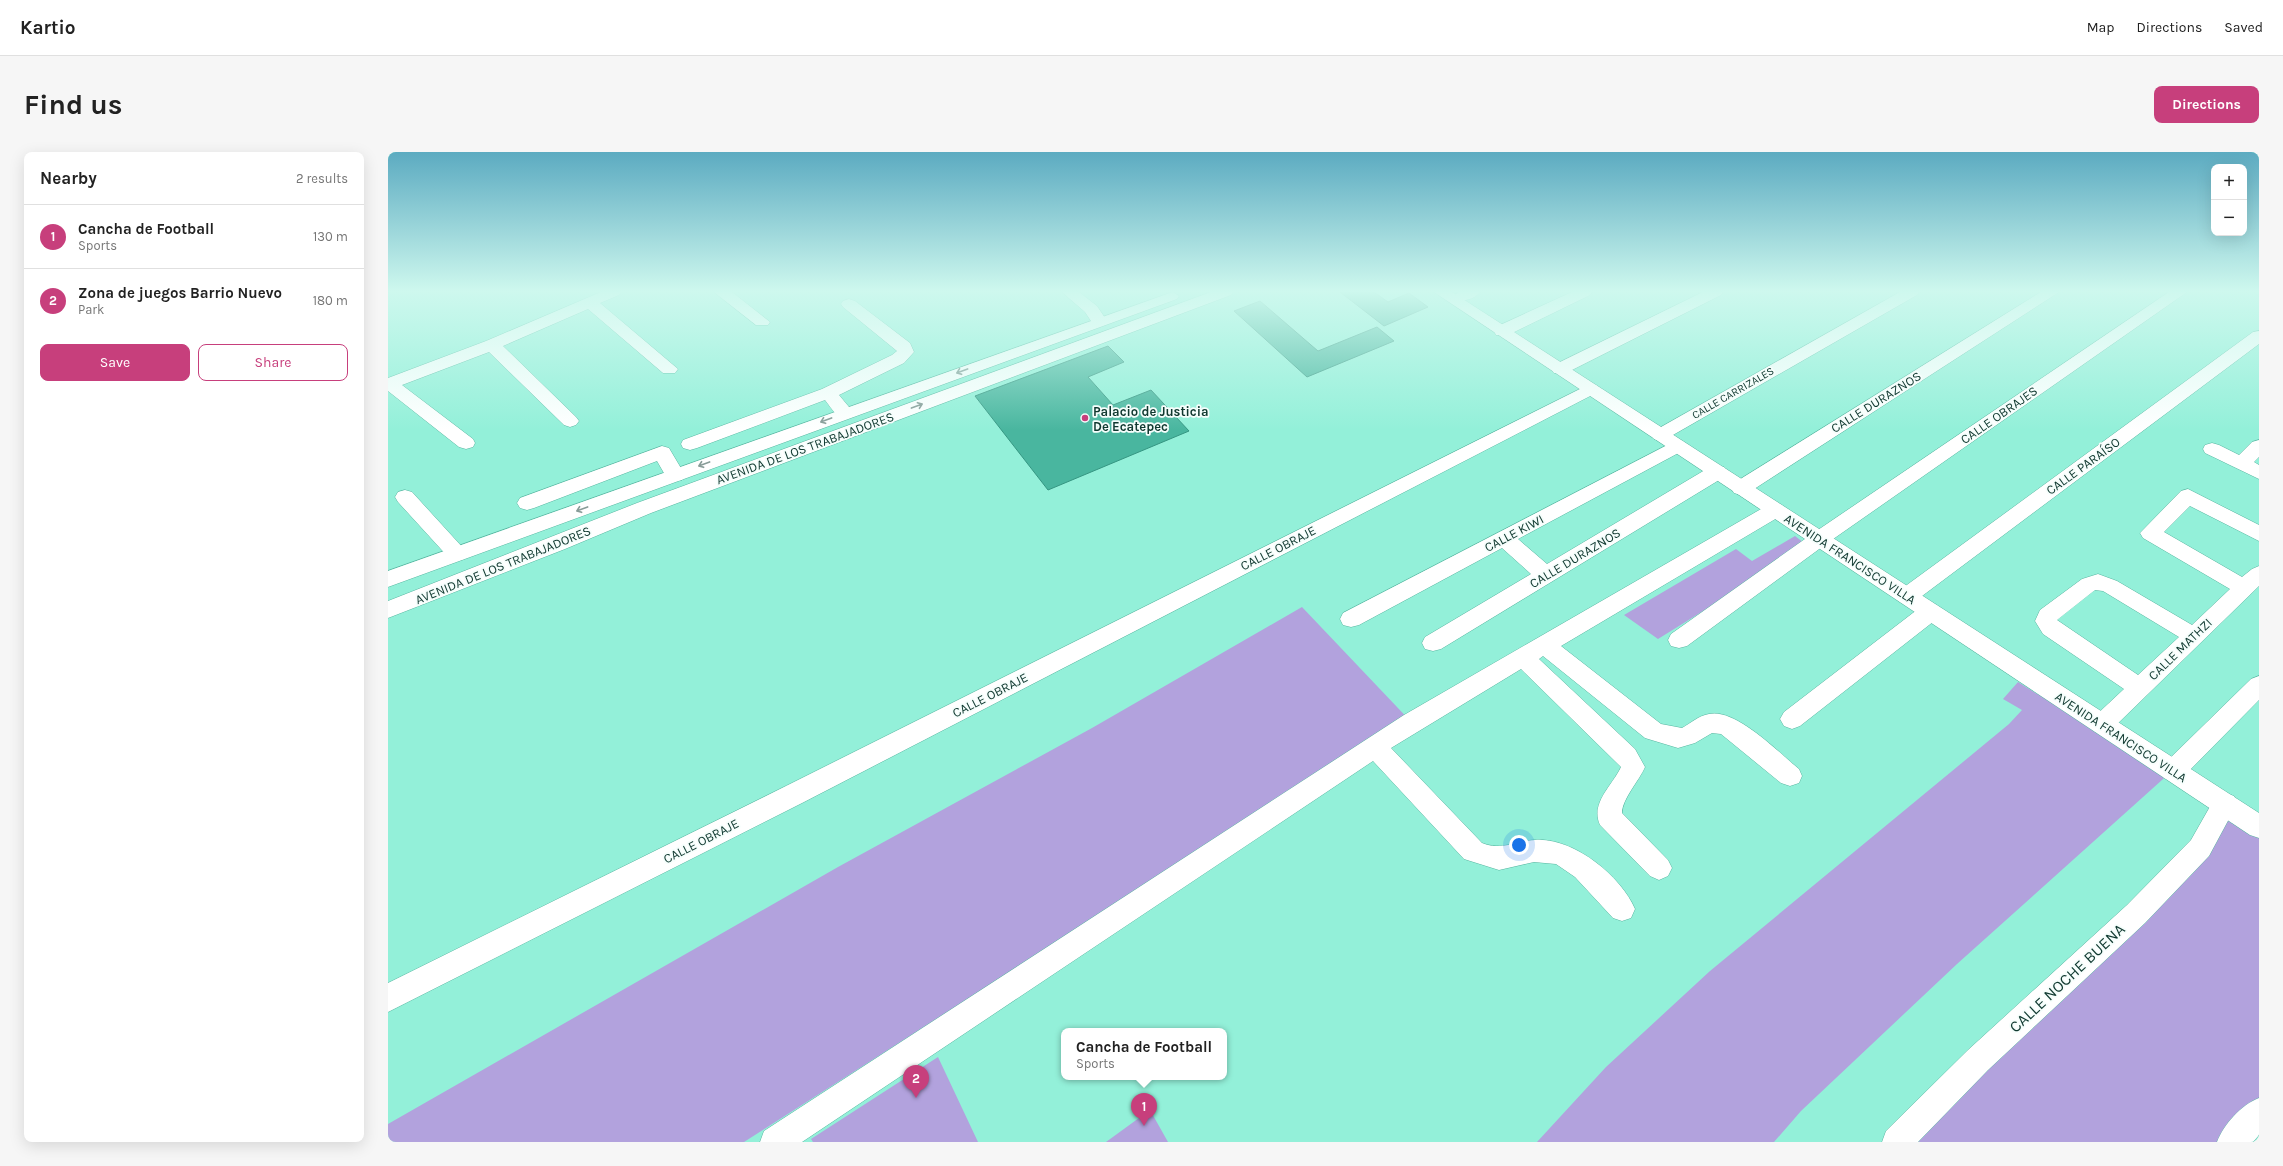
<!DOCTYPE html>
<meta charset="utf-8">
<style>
:root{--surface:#fff;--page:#f6f6f6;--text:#222;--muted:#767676;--line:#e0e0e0;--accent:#c73f7c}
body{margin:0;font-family:Karla,sans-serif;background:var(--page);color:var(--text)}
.controls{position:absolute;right:12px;top:12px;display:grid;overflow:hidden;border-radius:8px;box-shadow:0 4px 16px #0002}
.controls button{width:36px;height:36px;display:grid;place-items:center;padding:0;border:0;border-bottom:1px solid var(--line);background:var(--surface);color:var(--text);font:20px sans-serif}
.you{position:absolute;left:1131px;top:693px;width:14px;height:14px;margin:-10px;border:3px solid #fff;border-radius:50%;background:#1a73e8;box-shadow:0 0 0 6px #1a73e833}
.badge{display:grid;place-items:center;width:26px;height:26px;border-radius:50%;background:var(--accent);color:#fff;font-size:13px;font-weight:700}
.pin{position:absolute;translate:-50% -33px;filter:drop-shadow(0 1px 2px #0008)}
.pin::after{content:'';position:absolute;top:21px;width:14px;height:12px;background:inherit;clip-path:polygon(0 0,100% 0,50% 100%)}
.popup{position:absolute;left:673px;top:876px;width:166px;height:52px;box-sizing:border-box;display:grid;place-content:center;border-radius:8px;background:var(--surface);filter:drop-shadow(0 1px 3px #0005);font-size:13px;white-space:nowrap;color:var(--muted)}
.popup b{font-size:15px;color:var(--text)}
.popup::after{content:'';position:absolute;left:50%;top:100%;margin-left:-8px;border:8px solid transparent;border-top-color:var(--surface)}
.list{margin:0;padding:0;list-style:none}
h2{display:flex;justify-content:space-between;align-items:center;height:52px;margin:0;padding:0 16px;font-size:17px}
h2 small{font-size:13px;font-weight:400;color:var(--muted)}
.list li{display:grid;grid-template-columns:26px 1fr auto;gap:12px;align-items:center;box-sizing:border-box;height:64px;padding:0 16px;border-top:1px solid var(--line)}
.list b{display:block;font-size:15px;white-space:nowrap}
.list p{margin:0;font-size:13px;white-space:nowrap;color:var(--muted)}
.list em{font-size:13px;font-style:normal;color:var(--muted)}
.actions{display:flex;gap:8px;padding:12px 16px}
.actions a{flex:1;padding:9px 0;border:1px solid var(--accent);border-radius:8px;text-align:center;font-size:14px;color:var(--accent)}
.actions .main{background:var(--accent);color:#fff}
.map{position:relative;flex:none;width:1871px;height:990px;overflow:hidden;border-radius:8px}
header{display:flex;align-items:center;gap:24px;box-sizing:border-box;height:56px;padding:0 20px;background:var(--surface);border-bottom:1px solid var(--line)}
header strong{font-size:19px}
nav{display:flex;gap:22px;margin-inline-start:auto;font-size:14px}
.intro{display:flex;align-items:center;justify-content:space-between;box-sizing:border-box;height:96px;padding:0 24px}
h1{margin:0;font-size:28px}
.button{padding:10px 18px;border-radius:8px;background:var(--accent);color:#fff;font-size:14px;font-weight:700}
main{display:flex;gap:24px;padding:0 24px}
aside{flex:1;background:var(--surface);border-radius:8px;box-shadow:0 4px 16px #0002}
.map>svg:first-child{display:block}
.green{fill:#b2a2dd}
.building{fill:#49b69f;stroke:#359682}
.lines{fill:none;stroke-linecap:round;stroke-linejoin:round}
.minor-casing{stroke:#57b5a0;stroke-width:1}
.tertiary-casing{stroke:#57b5a0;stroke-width:1}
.secondary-casing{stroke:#57b5a0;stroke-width:1}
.minor{fill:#fff;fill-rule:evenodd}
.tertiary{fill:#fff;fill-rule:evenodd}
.secondary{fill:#fff;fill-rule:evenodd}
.oneway{stroke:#889c98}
.poi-dot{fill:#c73f7c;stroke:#f6fefc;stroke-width:1.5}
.labels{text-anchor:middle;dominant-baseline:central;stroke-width:3.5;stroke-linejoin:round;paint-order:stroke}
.far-street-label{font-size:11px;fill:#103930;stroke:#f6fefc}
.street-label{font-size:13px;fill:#103930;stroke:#f6fefc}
.poi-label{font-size:13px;font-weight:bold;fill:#103930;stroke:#f6fefc;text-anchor:start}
.near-street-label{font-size:16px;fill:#103930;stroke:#f6fefc}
</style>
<header>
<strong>Kartio</strong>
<nav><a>Map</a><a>Directions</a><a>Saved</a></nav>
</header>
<div class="intro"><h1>Find us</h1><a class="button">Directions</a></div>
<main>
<aside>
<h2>Nearby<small>2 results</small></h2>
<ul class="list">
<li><span class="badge">1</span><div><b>Cancha de Football</b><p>Sports</p></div><em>130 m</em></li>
<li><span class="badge">2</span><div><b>Zona de juegos Barrio Nuevo</b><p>Park</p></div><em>180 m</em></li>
</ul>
<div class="actions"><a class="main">Save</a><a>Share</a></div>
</aside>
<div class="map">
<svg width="1871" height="990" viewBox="0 0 1871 990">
<rect width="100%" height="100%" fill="#93f0d9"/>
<path class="green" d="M1407,384l13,10 -150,93 -34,-24 112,-66 16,12z
M914,455l114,120 -489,298 -183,117h-356v-18l450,-257 254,-139z
M1630,530l19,12 7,-8 128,85 -215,193 -156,147 -27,31h-237l69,-75 104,-96 299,-247 13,-14 -19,-11z
M1826,646l45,30v300l-13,14h-351l298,-303z
M550,905l40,85h-165l-2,-3z
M762,958l18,32h-62z"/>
<path class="building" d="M952,140h34l14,10 21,-9 19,14 -44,19z
M872,149l58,50 59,-24 17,14 -87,36 -73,-66z
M720,194l16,16 -36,15 25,28 38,-15 38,41 -141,59 -73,-94z"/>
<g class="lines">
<defs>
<path id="minor" d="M213,140h20l-2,3 -19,8 78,66 -3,4h-12l-75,-64 -85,37 73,71 3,4 -3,4 -6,2 -6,-2 -75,-73 -87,33 71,54 2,4 -2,4 -7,2 -7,-2 -71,-56v-13l98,-37z
M326,140h18l38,30 -2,3h-12z
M674,140h17l18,14 10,15 -2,3h-12l-8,-12z
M1071,140h21c-5,7 -17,10 -26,8l-2,-3z
M1184,140h20l-2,3 -82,40h-12l-2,-4 2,-4z
M1315,140h20l-2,3 -155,78h-12l-3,-4 3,-4z
M1512,140h19l-2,3 -251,144 -6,2 -6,-2 -3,-4 3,-4z
M1653,140h18l-311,201 -7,2 -7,-2 -3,-5 3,-5z
M1781,140h18l-361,252 -139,102 -8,2 -8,-2 -3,-6 3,-6 141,-100z
M461,147l6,2 55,42 4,9 -10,11 -65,32 15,18 -3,4c-13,4 -18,-7 -26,-17l-128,48 -7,2 -7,-2 -2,-4 2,-4 139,-51 70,-34 5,-4 -54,-44 -2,-3 2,-3z
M1871,179v13l-345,258 -7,2 -7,-2 -4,-6 4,-6 353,-258z
M1202,232l6,1 3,4 -3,4 -792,409 -416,210v-29l398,-197z
M1289,288l7,2 2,4 -2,4 -166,89 29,25 163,-97 7,-1 7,1 3,5 -3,5 -283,172 -8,2 -8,-2 -3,-6 3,-6 106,-63 -29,-26 -143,77 -8,2 -8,-2 -3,-6 3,-6z
M1871,288v17l-5,5 5,3v14l-54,-26 -2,-4 2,-4 7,-2 7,2 20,10 13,-13z
M274,294l7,2 16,27 -3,5 -7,1 -7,-1 -11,-19 -123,47 -7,2 -7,-2 -3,-5 3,-5z
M1800,337l71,36v16l-69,-35 -26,26 78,45 10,-8 7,-3v20l-149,145 -8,3 -8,-3 -4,-7 4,-7 30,-28 -81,-55 -8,-13 5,-11 42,-31 16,-5 19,7 75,44 38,-36 -87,-51 -3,-5 41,-42zM1707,438l8,1 76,46 -41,38 -81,-55z
M17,338l7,2 52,57 3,5 -3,5 -7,2 -7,-2 -52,-57 -3,-5 3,-5z
M1387,351l7,2 3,5 -3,5 -221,131 100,78 21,4c9,-5 16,-12 27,-14 27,-6 70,39 90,55l3,7 -3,7 -9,3 -9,-3 -60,-49 -9,-1 -17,10 -17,5 -33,-10 -102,-82 -4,3 96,90 10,18c-6,14 -23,32 -23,46l46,47 4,8 -4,8 -9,4 -9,-4 -50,-51c-10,-22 12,-39 21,-58l-100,-98 -130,79 91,95c20,8 34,-2 53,-3 38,-3 86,36 100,69l-4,9 -9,3 -9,-3 -38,-41 -19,-13 -22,-2 -35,8 -35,-11 -91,-98 -571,381h-42l4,-11 640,-416 364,-210z
M1542,452l8,2 3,6 -3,6 -138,108 -8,3 -8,-3 -4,-7 4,-7 138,-106z
M1871,524v24l-77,78 -9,3 -9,-3 -3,-7 3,-7 87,-85z
M1837,641l9,3 3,8 -28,52 -64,67 -157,147 -70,72h-36l4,-11 82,-81 159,-145 64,-65 25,-44z
M1871,946v37l-6,7h-36c7,-18 24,-37 42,-44z"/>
<path id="tertiary" d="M1046,140h18l807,521v25l-9,-3z"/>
<path id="secondary" d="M785,140l6,4 -2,3 -789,288v-16z
M823,140h22l-2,3 -580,218 -86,36 -177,69v-17l249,-98z"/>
</defs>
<use href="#minor" class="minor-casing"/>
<use href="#tertiary" class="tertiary-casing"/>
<use href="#secondary" class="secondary-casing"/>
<use href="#minor" class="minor"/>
<use href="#tertiary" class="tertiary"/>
<use href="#secondary" class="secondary"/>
</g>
<defs><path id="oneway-shaft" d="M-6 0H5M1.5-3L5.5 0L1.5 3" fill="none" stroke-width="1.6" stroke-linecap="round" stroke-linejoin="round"/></defs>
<g class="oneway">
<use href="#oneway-shaft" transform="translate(574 219) rotate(160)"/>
<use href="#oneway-shaft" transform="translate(529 254) rotate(-20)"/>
<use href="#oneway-shaft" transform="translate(438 268) rotate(160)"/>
<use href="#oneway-shaft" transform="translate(316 312) rotate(160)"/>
<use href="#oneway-shaft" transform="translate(194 357) rotate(160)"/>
</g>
<linearGradient id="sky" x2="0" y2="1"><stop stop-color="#5cabc1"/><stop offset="0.5" stop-color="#cef8ee"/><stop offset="1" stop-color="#cef8ee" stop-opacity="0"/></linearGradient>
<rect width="1871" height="278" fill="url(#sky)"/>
<circle class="poi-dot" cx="697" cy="266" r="4"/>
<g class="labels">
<g class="far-street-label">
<text transform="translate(1345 241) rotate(-30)">CALLE CARRIZALES</text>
</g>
<g class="street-label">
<text transform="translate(1488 250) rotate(-32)">CALLE DURAZNOS</text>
<text transform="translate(1611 263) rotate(-35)">CALLE OBRAJES</text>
<text transform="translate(417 296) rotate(-20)">AVENIDA DE LOS TRABAJADORES</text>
<text transform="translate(1695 314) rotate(-36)">CALLE PARAÍSO</text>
<text transform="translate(1126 381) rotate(-28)">CALLE KIWI</text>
<text transform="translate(890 396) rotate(-27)">CALLE OBRAJE</text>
<text transform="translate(1187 406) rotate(-31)">CALLE DURAZNOS</text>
<text transform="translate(1462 407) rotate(33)">AVENIDA FRANCISCO VILLA</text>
<text transform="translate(115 413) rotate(-22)">AVENIDA DE LOS TRABAJADORES</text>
<text transform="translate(1792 497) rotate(-44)">CALLE MATHZI</text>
<text transform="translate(602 543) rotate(-27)">CALLE OBRAJE</text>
<text transform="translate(1733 585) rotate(33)">AVENIDA FRANCISCO VILLA</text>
<text transform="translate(313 689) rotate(-27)">CALLE OBRAJE</text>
</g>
<g class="poi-label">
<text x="705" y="259">Palacio de Justicia<tspan x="705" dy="15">De Ecatepec</tspan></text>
</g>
<g class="near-street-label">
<text transform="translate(1679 826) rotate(-43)">CALLE NOCHE BUENA</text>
</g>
</g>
</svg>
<div class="controls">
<button>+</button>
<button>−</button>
</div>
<div class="you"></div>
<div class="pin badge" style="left:756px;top:974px">1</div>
<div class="popup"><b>Cancha de Football</b>Sports</div>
<div class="pin badge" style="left:528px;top:946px">2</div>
</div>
</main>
